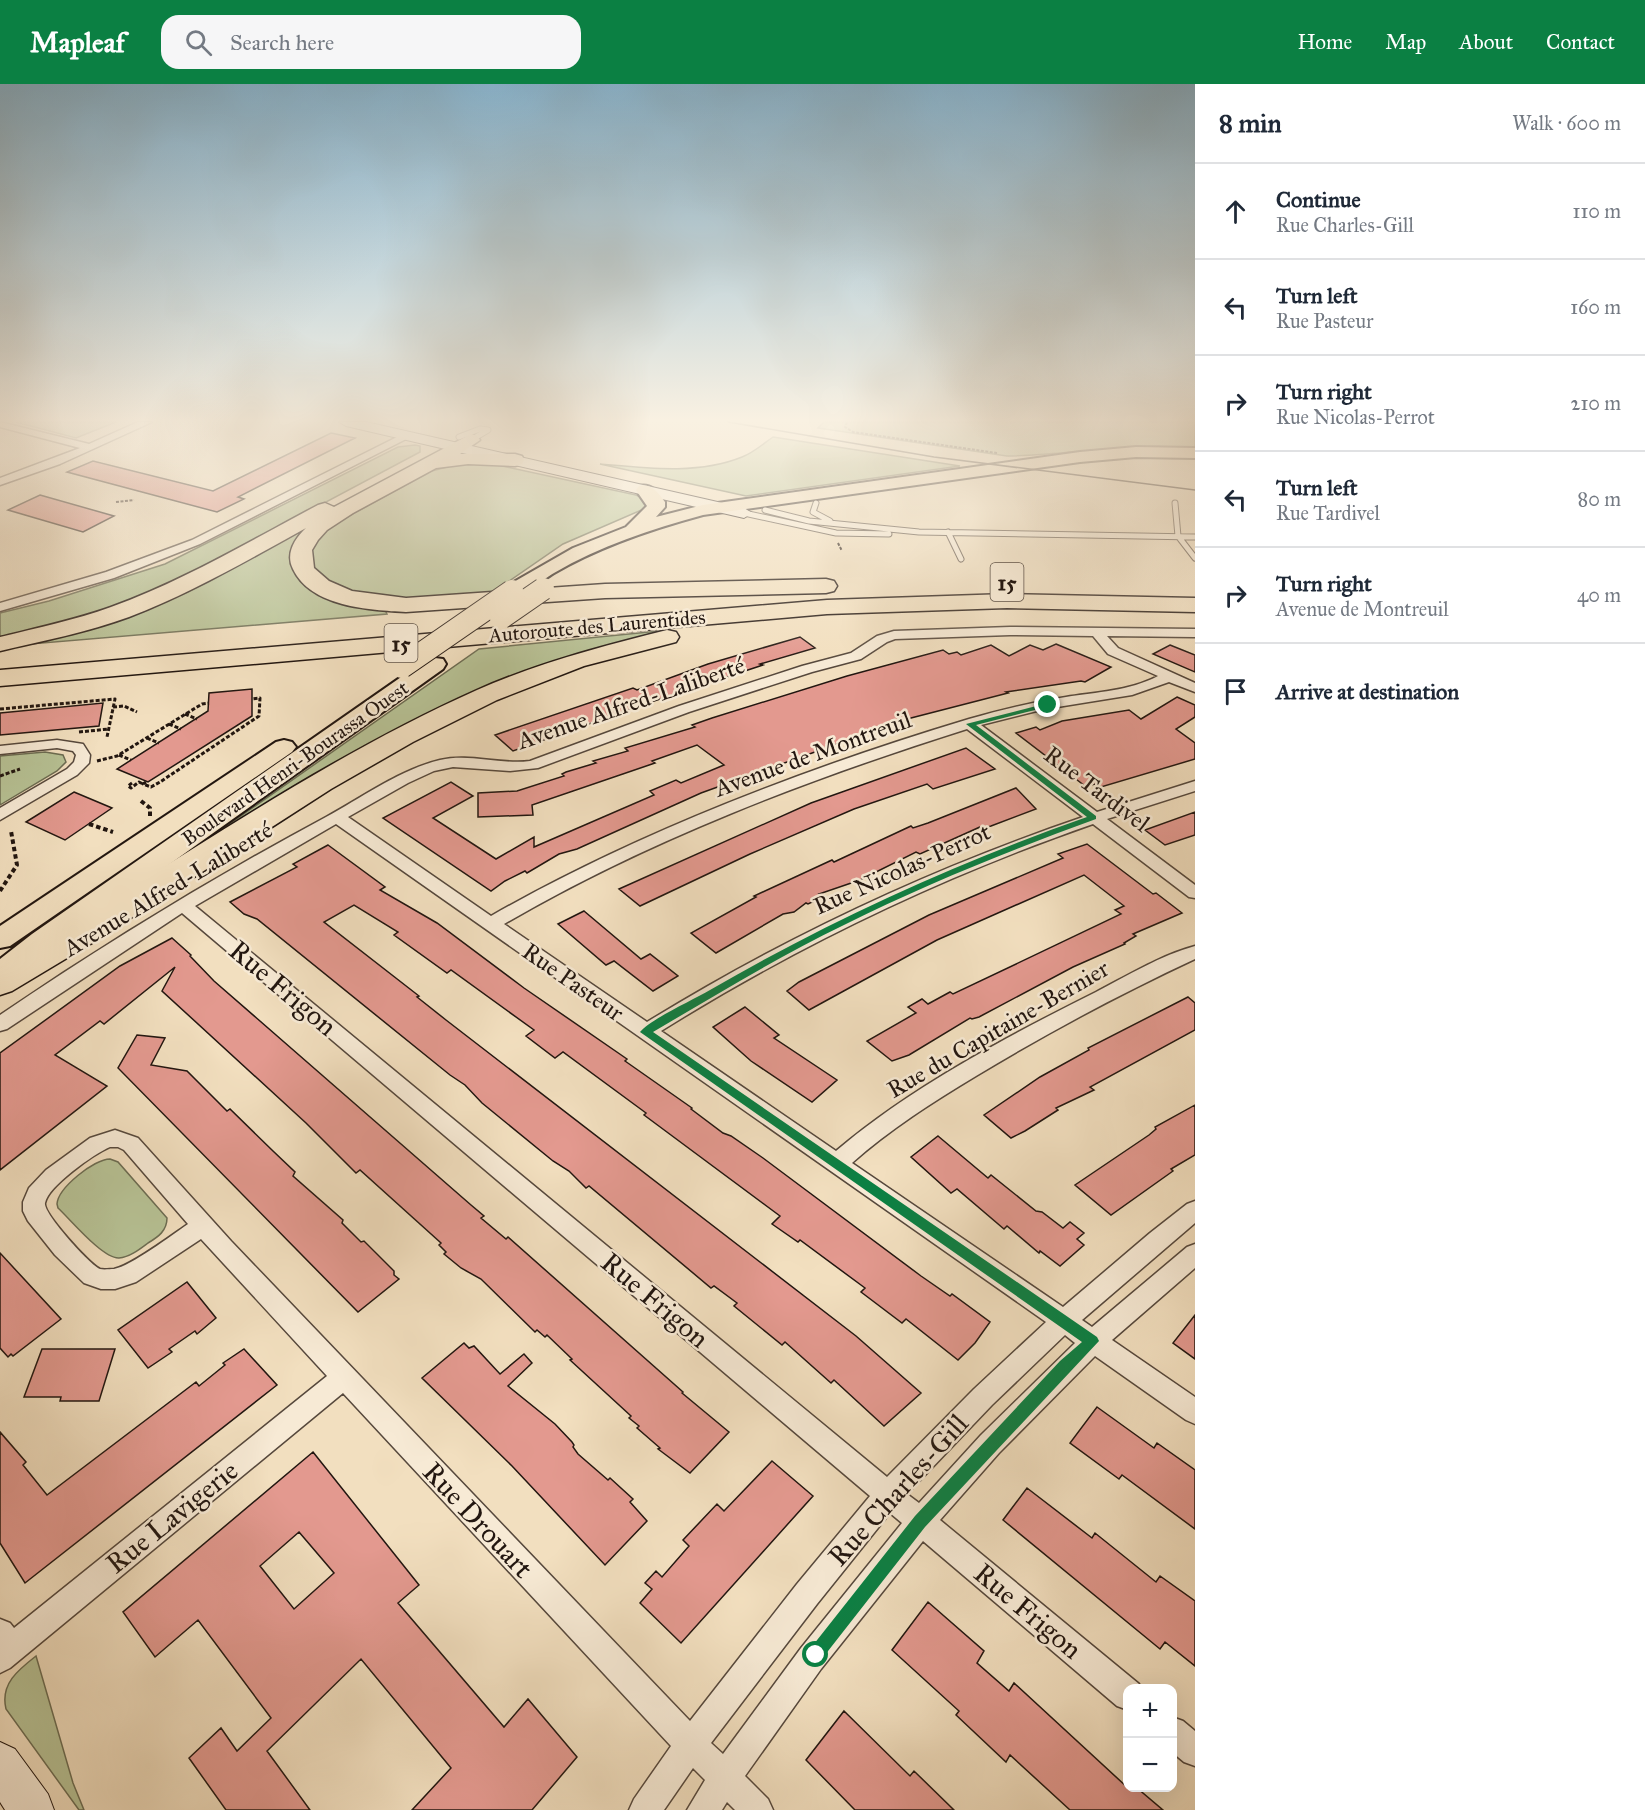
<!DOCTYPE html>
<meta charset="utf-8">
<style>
:root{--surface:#fff;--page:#f6f6f7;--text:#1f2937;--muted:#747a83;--line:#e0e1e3;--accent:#0b8043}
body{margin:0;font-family:"IM FELL Great Primer",serif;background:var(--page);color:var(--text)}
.controls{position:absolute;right:18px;bottom:18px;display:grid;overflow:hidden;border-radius:12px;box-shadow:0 6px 24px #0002}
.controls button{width:54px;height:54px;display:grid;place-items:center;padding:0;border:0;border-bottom:2px solid var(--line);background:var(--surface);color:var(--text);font:30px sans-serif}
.stop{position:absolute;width:18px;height:18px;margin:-14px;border:4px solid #0b8043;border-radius:50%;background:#fff}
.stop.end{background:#0b8043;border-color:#fff;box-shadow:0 2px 6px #0008}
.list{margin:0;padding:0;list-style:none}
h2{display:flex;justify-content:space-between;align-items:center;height:78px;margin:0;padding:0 24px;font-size:26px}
h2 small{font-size:20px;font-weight:400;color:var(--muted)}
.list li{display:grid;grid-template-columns:39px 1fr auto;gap:18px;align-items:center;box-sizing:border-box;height:96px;padding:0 24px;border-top:2px solid var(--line)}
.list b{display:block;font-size:22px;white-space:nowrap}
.list p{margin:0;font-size:20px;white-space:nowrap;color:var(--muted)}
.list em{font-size:20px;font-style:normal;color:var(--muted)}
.icon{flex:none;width:33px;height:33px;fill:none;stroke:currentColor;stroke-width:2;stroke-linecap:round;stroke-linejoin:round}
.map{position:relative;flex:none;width:1195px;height:1726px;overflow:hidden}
header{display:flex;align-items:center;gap:36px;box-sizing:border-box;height:84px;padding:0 30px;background:var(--accent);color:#fff}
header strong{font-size:28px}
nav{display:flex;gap:33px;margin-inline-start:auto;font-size:21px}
.search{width:420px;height:54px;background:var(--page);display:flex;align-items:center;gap:15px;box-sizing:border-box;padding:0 21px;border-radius:18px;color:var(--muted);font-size:22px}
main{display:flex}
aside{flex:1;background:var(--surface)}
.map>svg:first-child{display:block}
.green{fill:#b7c295;stroke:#6c6c52;stroke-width:1.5}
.building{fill:#e3998f;stroke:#221610;stroke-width:1.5;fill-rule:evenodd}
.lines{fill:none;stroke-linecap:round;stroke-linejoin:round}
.lane-casing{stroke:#56483c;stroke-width:7}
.street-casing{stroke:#56483c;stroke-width:3}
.secondary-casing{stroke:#221610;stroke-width:2}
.primary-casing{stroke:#221610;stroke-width:4}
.highway-casing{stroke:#221610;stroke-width:3}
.path-far2{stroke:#221610;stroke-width:2;stroke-dasharray:3 1.5;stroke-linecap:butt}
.path-far1{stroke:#221610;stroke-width:3;stroke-dasharray:4 2;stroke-linecap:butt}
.path{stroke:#221610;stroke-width:4;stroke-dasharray:4.5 3;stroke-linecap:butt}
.lane{stroke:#f7ead5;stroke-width:5}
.street{fill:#f7ead5;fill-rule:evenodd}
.secondary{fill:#f7ead5;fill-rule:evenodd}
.primary{fill:#f2dfbf;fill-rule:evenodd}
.highway{fill:#f2dfbf;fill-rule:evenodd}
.tram{stroke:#221610;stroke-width:1.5}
.primary-bridge-casing{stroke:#221610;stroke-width:24;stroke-linecap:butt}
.primary-bridge{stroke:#f2dfbf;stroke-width:22}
.route{fill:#0b8043}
.labels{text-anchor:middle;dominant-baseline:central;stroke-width:5;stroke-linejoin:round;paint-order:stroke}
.far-street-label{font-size:20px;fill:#221610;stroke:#f7ead5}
.shield{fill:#f7ead5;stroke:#62564b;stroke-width:1.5}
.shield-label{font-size:22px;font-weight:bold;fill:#221610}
.street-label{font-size:24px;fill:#221610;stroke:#f7ead5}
.near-street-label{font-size:28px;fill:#221610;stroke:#f7ead5}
</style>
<header>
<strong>Mapleaf</strong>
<div class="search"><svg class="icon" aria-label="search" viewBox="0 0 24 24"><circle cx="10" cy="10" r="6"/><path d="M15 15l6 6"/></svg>Search here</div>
<nav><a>Home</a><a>Map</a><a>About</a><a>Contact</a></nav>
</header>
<main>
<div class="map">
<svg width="1195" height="1726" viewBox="0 0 1195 1726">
<rect width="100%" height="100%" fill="#f2dfbf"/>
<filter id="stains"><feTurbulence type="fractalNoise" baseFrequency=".00333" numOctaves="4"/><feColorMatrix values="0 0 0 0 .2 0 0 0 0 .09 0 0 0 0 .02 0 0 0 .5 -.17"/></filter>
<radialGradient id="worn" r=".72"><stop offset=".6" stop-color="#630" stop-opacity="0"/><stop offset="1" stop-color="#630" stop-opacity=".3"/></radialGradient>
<path class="green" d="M16,338h100l-40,16z
M824,338h371v26c-63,-6 -125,7 -188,8l-189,-28z
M773,353l187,29 -214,30 -146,-32c45,4 98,11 142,-7 11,-4 21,-13 31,-20z
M415,361l5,1v6l-250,133 -100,38 -70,15v-25l49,-12 116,-37 233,-117z
M488,379l148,32 9,4 1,9 -83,36 -77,53 -86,3 -53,-9 -27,-15 -8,-11 -2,-10 3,-9 7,-10 16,-13 96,-52 26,-7z
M311,438c-16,22 -30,34 -9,60l83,28 2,4 -356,30 1,-3 42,-10z
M659,547l2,5 -107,28 -450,248 375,-263z
M45,668l18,3 3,7 -9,9 -57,34v-49z
M110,1075l8,3 49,56c0,13 -9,19 -19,25 -8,6 -18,14 -29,15 -16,1 -48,-38 -61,-50l-1,-4c1,-16 37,-45 53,-45z
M36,1572l37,127 11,27h-5l-73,-101c-6,-25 12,-39 30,-53z"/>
<path class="building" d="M331,349l24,5 -117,59 6,2 -27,13 -150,-40 26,-11 120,30z
M40,411l74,21 -31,16 -75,-22z
M800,553l15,11 -55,16 3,1 -115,38 -135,48 -18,-16 138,-47 4,2 71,-26z
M1056,560l55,23 -26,15 -4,-1 -75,11 2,1 -97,25 -85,30 -125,45 -124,56 -18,5 -32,19 -2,-2 -20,10 -14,10 -108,-73 68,-36 22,14 -40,22 63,41 38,-22v10l120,-52 -4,-4 26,-11 5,3 43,-18 -27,-20 -45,16 3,2 -123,42 1,10 -55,2v-24l39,-2 47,-15 -2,-2 4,-2 30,-9 -3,-2 35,-10 -3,-3 70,-21 -3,-2 20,-7 135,-42 96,-26 6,4 8,-2 4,3 30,-10 18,11 21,-11 13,5z
M1170,561l25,10v17l-42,-18z
M252,605v27l-104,66 -31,-13 91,-58 1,-18z
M1177,613l18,8v12l-19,12 19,14v16l-94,28 -5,-3 -11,2 -69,-53 20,-6 4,3 22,-9 67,-11 12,9z
M103,619l-4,23 -99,9v-22z
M966,664l29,21 -62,20 -6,-5 -73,25 -104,45 -110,52 -21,-17 192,-86z
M1016,704l20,21 -45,17 -9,3 -2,-2 -60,27 -4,-2 -56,28 -41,14 4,3 -15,7 -2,-1 -12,9 -11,2 -67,39 -25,-20 65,-36 -2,-1 78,-36 2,2 77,-36 2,2 15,-5z
M74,708l38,16 -47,32 -39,-18z
M1195,728v23l-30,10 -20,-15z
M1087,760l66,50 3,-1 26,20 -49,21 3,2 -12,7 1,1 -52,23 -94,50 -7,2 -2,-1 -61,37 -17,6 -25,-20 49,-28 -8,-6 14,-8 6,5 22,-12 3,2 168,-80 -6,-4 9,-4 -40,-31 -147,65 -128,70 -22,-19 12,-9 130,-67 134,-57 -5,-4z
M328,761l57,42 -5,3 57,33 87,65 103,71 -2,2 67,47 -1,1 32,24 8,3 32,22 158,118 29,20 2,-2 38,28 -15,21 -17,17 -52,-41 -4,4 -41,-31 4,-4 -65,-48 -2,2 -26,-18 8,-8 -136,-101 2,-2 -83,-61 -8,6 -29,-22 8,-6 -83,-60 -4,3 -53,-38 4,-3 -44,-27 -30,17 95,74 -2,1 29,23 410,316 65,57 -37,33 -50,-46 -3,3 -46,-41 -3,3 -48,-39 3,-3 -23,-17 -3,2 -122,-102 -3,2 -17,-17 -16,-10 -71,-58 -17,-18 -15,-10 -193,-156 -13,-5 -14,-12 67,-35 -4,-3z
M584,827l57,48 9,-5 28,22 -25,15 -39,-30 -8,4 -48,-41z
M172,854l19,17 -1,1 24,25 257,224 13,11 -3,2 25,21 2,-2 175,155 -1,1 47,39 -39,41 -32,-24 2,-1 -23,-20 2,-2 -10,-8 2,-2 -61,-56 2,-1 -25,-24 -2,2 -8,-7 -2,2 -54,-53 -20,-11 -17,-14 2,-2 -7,-7 2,-2 -81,-73 -4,3 -50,-50 -144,-132 13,-24 -71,57 -4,-3 -45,34 52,31 -107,84v-117l120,-87z
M1188,913l7,6v27l-105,57 4,3 -38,18 2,2 -33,21 -14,7 -27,-23 56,-38 49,-27 -1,-2z
M745,923l34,28 -5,3 63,42 -25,22 -61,-41 -38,-34z
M137,951l28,3 -14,27 36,6 40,40 3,-2 43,42 22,21 -2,4 50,44 -1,3 19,19 3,-1 30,30v4l5,4 -41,33 -240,-244z
M1195,1021v50l-24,14 2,2 -62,44 -36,-30 74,-50 7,-6 -1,-2z
M938,1052l50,42 3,-3 45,36 6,1 21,16 7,-6 14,11 -7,6 7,6 -24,21 -20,-15 -1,2 -32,-27 -3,3 -47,-40 -6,4 -40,-36z
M0,1169l61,66 -48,37 -2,-2 -3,3 -8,-9z
M187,1198l29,36 -19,16 -2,-3 -26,18 3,3 -24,16 -30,-38z
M1195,1231v44l-22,-16z
M464,1259l5,5 5,-2 26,28 24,-20 8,9 -24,23 47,38 17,18 2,3 -1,2 5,7 30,26 2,-2 23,21 -3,3 17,19 -42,44 -93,-99 -90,-88z
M42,1265h73l-16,52h-39l1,-4h-37z
M244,1265l33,36 -252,198 -25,-40v-111l26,30 -3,3 24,30 149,-113 3,4 26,-21 -2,-2z
M1097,1323l57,41 3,-5 38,27v59l-73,-54 -3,4 -49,-36z
M313,1368l106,133 -21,18 106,124 24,-28 49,58 -45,53h-120l39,-42 -90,-109 -94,92 43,59h-84l-37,-52 32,-30 16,23 34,-33 -73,-98 -43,37 -32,-45zM299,1448l35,41 -40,36 -34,-43z
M772,1377l41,35 -132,147 -41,-40 12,-14 -7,-6 11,-12 6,6 27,-31 -6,-6 34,-36 7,7z
M1027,1404l65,50 3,-5 61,49 4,-6 35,25v65l-30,-24 -5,7 -157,-129z
M928,1518l56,49 -7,12 32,28 5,-8 114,105h9l26,22h-93l-60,-55 -4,7 -50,-47 3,-4 -67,-61z
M844,1627l66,65 4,-5 40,39h-99l-49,-50z"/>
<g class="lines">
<defs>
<path id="lane" d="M459,353l21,-8 8,1 -17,10
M816,419l-3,9 17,9
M1175,419l3,33 17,22
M765,426l44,11 110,11 276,5
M744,429l92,20 53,1
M948,448l13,27"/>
<path id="street" d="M0,338l89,22 49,-22h14l-92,42 -60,21v-7l80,-30 -80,-21z
M403,350l9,2 -212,108 -86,34 -114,33v-8l106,-31 86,-32z
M1010,543l185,2v8l-88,-1 11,12 77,35v9l-26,-10 -37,13 -87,14 -64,16 116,87 98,-31v10l-88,28 88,66v13l-6,-1 -96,-73c-152,53 -296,122 -432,207l175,120c75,-64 172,-115 260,-159 31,-16 65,-37 99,-46v13c-75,35 -148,74 -219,117 -43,26 -86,53 -124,87l211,144 87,-74 37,-29 8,-3v22l-113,97 10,7 95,-80 8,-3v24l-83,72 83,57v27l-9,-4 -91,-64 -96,97 -59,67 199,164 1,4h-12v22l-11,-4 -194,-165 -102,128 -76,107 23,23 5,11h-38l-8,-8 -5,8h-35l18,-30 -12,-12 -29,42h-35l5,-11 37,-53 -328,-353 -333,275 -10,5v-54l10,4 4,5 313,-252 -126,-137 -65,43 -21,7h-14l-17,-6 -29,-28 -27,-34 -5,-10v-9l6,-14 17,-18 44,-32 25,-8 23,8 93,103 459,480 107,-137 73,-88 -688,-583 -175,116 -7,2v-16c106,-72 214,-138 326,-198 37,-20 73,-47 114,-57 30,-7 60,5 90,1l149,-55 123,-40 49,-13 26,-17 17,-5zM1010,551l83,1 15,18 50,22c-29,15 -61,16 -92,21 -33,5 -66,13 -97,22 -160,48 -333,114 -478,197l-143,-99 60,-34 26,-12 19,-4 57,4 28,-3 151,-56 123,-40 49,-13 26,-17 8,-3zM967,645l116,88c-153,52 -298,120 -436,205l-143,-98c144,-84 305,-145 463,-195zM336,740l710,498 -72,67 -87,88 -692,-571zM110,1063h8l6,3 64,74c-16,11 -57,42 -74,45 -4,0 -10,1 -14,0 -10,-4 -57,-56 -55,-66 3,-17 49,-49 65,-56zM1065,1251l10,8 -94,92 -62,68 -12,-9 85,-89zM890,1429l12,10 -101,125 -78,106 -12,-11 106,-139z
M57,656l26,4 7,11 -1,8 -12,12 -77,45v-12l67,-39 7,-7 2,-7 -3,-4 -16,-3 -57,6v-8z
M1172,1633l11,4 12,10v35l-11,-4 -12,-10z"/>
<path id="secondary" d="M339,338h27l378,86 8,5 -8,5 -398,-92z
M0,1658l15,7 33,45 6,16h-49l-5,-8z"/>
<path id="primary" d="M1136,363l59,1v10l-59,-1 -56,5 -377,53c-52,14 -103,31 -149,58 -15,9 -32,26 -49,22l-3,-4 3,-4 68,-39 53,-21 21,-21 -11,-16 3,-4c12,-3 19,6 26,16v5l-9,10 47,-12 377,-53z
M435,574l8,1 3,5 -3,5 -391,279 -42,33 -10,3v-25l32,-25 395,-275z
M284,656l8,2 4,5 -4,5 -282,194 -10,2v-22l276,-184z"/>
<path id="highway" d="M471,350l6,2 3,4 -20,14h55l7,2 2,4 -2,4 -7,2 -47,-2 -32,4 -83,45 -26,17 -9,10 -6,10 2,18 15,13 23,10 54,7 199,-14 221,-5 8,2 3,5 -3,5 -8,2 -221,5 -199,14c-37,-2 -95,-5 -113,-43 -8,-15 2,-31 13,-41 -58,32 -115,65 -177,89 -41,15 -86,24 -129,34v-14c37,-9 75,-17 111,-30 72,-26 139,-66 207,-102l7,-2 9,4z
M1007,510l188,4v14l-188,-4 -180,6 -827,72v-16l827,-70z
M667,546l9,2 3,5 -3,5 -92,24 -87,34 -84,42 -82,47 -239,154 -80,48 -12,4v-27c159,-93 309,-203 477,-278 61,-27 126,-44 190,-60z"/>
</defs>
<use href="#lane" class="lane-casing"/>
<use href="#street" class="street-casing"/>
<use href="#secondary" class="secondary-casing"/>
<use href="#primary" class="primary-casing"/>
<use href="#highway" class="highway-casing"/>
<path class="path-far2" d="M847,338l-2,5 8,5 144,21
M116,418l18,-2
M838,459l4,8"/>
<path class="path-far1" d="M113,623l11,-1 13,6
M0,625l115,-10 -8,38
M185,630l12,5
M169,640l12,5
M79,648l30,-3
M147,654l12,5
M119,671l12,5
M97,677l20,-5 85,-52 7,-1
M0,692l20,-7
M146,698l-3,2 8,3 9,-5 99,-66 1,-18 -8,1
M132,699l-4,3 3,2 8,-6 4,2"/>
<path class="path" d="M141,717l9,7v8
M89,740l24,8
M0,807l17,-26 -6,-34"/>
<use href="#lane" class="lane"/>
<use href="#street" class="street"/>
<use href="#secondary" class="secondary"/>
<use href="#primary" class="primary"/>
<use href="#highway" class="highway"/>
<path class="tram" d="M728,338l206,35 261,33"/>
<defs>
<path id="primary-bridge" d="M501,534l42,-29
M402,583l110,-76"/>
</defs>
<use href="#primary-bridge" class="primary-bridge-casing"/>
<use href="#primary-bridge" class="primary-bridge"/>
</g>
<linearGradient id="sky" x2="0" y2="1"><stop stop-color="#89b7d3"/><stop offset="0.58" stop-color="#f9f1e2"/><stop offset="1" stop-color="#f9f1e2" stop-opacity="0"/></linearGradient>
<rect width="1195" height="580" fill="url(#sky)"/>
<path class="route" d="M1048,619h3v3l-75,19 120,91v3c-85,31 -170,65 -252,106 -66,32 -128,70 -191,107l444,305 2,4 -174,186 -104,133 -5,3 -6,-3 -2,-5 2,-6 105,-133 145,-155 22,-19 -442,-310c11,-13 53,-32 70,-42 121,-70 246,-127 377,-173l-121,-93z"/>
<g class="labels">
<g class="far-street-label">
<text transform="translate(597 542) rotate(-5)">Autoroute des Laurentides</text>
<text transform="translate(295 679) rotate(-35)">Boulevard Henri-Bourassa Ouest</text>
</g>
<g class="shield">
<rect x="990.5" y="479" width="33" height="38" rx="4.5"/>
<rect x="384.5" y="540" width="33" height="38" rx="4.5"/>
</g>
<g class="shield-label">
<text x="1007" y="498">15</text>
<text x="401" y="559">15</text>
</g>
<g class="street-label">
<text transform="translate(631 619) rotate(-19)">Avenue Alfred-Laliberté</text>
<text transform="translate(813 670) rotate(-20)">Avenue de Montreuil</text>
<text transform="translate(1097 705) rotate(37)">Rue Tardivel</text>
<text transform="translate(902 785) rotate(-24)">Rue Nicolas-Perrot</text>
<text transform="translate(168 805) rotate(-31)">Avenue Alfred-Laliberté</text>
<text transform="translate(573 898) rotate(35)">Rue Pasteur</text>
<text transform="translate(998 945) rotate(-30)">Rue du Capitaine-Bernier</text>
</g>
<g class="near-street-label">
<text transform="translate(283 904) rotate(40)">Rue Frigon</text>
<text transform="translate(655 1216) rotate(40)">Rue Frigon</text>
<text transform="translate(898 1406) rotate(-48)">Rue Charles-Gill</text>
<text transform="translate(172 1433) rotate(-39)">Rue Lavigerie</text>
<text transform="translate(478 1436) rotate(47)">Rue Drouart</text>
<text transform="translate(1028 1527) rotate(40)">Rue Frigon</text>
</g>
</g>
<rect width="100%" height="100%" filter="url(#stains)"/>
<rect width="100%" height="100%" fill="url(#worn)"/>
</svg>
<div class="controls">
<button>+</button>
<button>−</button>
</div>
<div class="stop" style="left:816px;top:1571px"></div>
<div class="stop end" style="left:1048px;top:621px"></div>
</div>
<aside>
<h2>8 min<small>Walk · 600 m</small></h2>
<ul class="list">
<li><svg class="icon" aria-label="ahead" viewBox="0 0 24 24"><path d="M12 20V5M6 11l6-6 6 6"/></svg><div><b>Continue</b><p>Rue Charles-Gill</p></div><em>110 m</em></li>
<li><svg class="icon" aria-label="left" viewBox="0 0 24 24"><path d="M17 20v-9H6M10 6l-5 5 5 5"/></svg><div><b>Turn left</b><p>Rue Pasteur</p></div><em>160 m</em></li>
<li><svg class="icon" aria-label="right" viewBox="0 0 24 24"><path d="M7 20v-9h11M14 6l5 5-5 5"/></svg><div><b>Turn right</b><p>Rue Nicolas-Perrot</p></div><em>210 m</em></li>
<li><svg class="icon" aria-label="left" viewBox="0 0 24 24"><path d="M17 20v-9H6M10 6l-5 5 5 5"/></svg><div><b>Turn left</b><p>Rue Tardivel</p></div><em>80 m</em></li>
<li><svg class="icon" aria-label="right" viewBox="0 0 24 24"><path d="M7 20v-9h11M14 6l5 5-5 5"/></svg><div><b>Turn right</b><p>Avenue de Montreuil</p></div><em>40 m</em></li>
<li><svg class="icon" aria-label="arrive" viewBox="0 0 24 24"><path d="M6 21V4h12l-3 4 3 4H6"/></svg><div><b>Arrive at destination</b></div></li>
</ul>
</aside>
</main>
